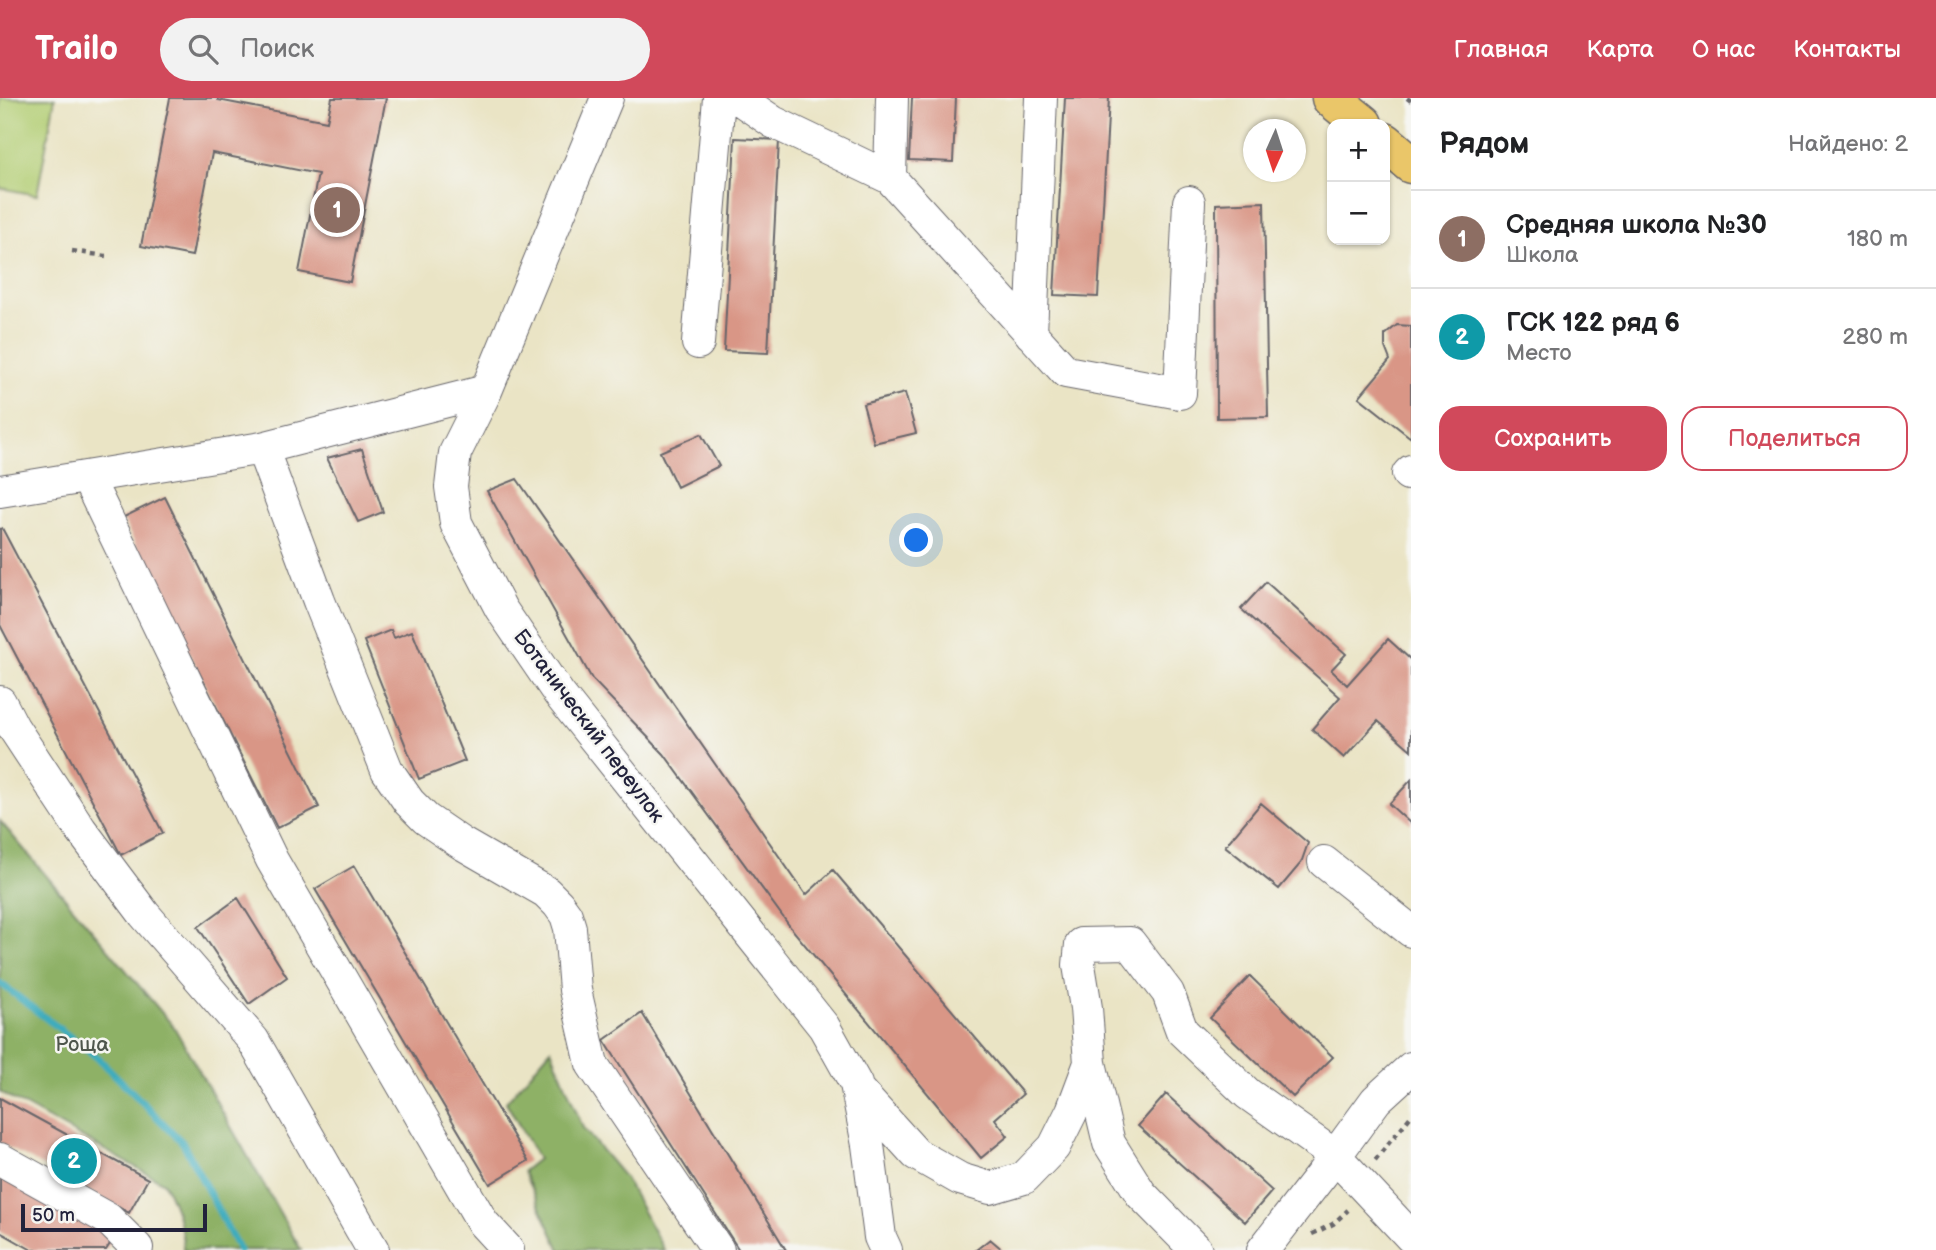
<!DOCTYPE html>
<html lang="ru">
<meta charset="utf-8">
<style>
:root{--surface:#fff;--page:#f2f2f2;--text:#202124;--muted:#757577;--line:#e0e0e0;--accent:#d1495b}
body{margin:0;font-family:"Balsamiq Sans",sans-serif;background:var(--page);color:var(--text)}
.controls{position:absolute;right:21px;top:21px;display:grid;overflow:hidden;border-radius:14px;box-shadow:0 2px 5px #0004}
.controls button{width:63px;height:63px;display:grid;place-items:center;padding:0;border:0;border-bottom:2px solid var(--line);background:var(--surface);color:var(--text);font:35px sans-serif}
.compass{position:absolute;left:1243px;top:21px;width:63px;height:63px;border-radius:50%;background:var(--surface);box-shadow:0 2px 5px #0004;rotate:183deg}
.scale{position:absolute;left:21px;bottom:18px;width:186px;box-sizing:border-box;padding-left:7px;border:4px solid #22223b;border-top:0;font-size:19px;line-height:24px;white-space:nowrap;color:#22223b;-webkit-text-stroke:5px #f6f6f2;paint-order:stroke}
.you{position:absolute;left:917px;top:443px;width:24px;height:24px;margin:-18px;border:5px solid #fff;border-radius:50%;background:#1a73e8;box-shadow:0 0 0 10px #1a73e833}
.badge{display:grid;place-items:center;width:46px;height:46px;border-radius:50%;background:var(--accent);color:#fff;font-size:23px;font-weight:700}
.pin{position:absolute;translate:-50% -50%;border:4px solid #fff;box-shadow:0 2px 7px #0006}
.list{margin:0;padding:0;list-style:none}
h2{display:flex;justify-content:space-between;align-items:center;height:91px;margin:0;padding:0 28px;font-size:30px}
h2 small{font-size:23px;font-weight:400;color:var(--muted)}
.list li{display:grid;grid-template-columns:46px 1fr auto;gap:21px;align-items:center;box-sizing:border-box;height:98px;padding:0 28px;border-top:2px solid var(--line)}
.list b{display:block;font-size:26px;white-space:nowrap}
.list p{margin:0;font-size:23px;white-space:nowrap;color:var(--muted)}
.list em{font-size:23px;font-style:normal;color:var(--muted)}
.actions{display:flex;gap:14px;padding:21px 28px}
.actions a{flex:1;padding:16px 0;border:2px solid var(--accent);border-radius:21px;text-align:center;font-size:24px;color:var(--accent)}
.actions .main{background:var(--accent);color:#fff}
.icon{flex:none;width:38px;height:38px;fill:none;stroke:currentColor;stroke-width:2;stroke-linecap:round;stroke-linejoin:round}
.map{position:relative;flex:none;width:1411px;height:1152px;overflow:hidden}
header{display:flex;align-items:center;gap:42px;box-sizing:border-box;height:98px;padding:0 35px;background:var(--accent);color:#fff}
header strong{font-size:33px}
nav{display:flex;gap:38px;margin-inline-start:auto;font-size:24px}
.search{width:490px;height:63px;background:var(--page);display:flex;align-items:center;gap:18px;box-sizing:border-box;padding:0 24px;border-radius:38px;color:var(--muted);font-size:26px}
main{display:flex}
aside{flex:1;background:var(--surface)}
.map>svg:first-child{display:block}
.green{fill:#b3ce74;stroke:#6a7858;stroke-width:2}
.forest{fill:#8eb166;stroke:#586a50;stroke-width:2}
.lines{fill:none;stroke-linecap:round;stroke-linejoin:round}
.stream{stroke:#3eacbd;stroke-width:7}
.building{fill:#d99686}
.minor-casing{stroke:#68666b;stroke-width:34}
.major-casing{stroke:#68666b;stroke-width:41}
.path{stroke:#68666b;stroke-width:4.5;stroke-dasharray:5 5;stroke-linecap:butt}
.minor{stroke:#fff;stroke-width:32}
.major{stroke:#eac669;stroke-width:38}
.labels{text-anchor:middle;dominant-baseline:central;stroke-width:5;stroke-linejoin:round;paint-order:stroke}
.street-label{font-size:21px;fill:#22223b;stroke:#f6f6f2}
.park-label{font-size:21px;fill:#4e564c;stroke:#f6f6f2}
</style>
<header>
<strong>Trailo</strong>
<div class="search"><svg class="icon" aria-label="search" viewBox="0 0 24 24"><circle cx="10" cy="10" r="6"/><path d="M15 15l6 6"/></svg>Поиск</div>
<nav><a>Главная</a><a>Карта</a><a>О нас</a><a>Контакты</a></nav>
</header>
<main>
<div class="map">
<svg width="1411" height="1152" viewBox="0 0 1411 1152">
<rect width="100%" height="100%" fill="#f6f6f2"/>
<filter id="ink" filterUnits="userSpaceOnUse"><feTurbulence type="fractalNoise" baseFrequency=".0143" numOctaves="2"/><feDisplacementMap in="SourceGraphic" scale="14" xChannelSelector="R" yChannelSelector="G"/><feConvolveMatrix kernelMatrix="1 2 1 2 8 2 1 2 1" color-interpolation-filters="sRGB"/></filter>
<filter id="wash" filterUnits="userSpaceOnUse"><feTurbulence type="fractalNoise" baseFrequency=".00686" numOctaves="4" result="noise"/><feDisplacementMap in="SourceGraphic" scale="28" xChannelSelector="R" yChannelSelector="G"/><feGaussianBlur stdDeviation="1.57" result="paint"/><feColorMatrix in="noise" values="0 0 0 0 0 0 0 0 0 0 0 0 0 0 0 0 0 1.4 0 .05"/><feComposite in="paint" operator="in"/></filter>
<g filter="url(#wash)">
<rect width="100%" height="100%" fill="#eae4c5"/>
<path class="green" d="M0,0h55l-18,97 -37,-7z"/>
<path class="forest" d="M0,723l174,206 127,223h-118c1,-23 -9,-47 -19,-67l-164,-91z
M551,951l32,79 42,50 39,72h-104l-37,-79 15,-12 -32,-57z"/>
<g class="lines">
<path class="stream" d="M0,885l99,76 84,84 56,107"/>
</g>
<g id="blocks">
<path class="building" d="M170,0h48v2l109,21 5,-23h54l-36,184 -51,-10 19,-98 -106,-21 -20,103 -51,-10z
M912,0h44l-3,64 -44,-2z
M1065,0h44l-11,199 -44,-2z
M735,40l44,2 -11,213 -44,-2z
M1264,104l4,215 -51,1 -1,-214z
M1397,227l14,1v112l-52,-41 31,-37 -5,-13v-12z
M905,295l11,40 -42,10 -11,-39z
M701,336l18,32 -42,21 -17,-35z
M362,351l21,63 -25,10 -31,-64z
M517,381l289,416 27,-25 190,224 -28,25 13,17 -27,22 -190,-230 -127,-174 -72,-75 -105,-188z
M165,399l154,310 -42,21 -155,-310z
M2,430l161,305 -42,22 -121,-230v-96z
M1266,484l80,72 -15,16 16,15 41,-46 23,21v90l-33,-29 -34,37 -32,-29 28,-32 -99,-88z
M391,532l3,8 18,-7 53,130 -46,18 -55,-138z
M1411,682v44l-22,-20z
M1261,705l47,40 -7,20 -22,26 -54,-43z
M354,768l174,295 -38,23 -175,-295z
M238,800l49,79 -38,27 -51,-77z
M1250,878l83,81 -40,40 -83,-79z
M642,915l144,237h-47l-135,-210z
M1166,996l106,97 -27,31 -107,-96z
M0,1000l148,81 -19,34 -129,-70z
M0,1071l115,67 -9,14h-74l-32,-18z
M990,1141l13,11h-27z"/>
</g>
</g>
<g filter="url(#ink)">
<use href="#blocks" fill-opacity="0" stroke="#68666b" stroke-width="2"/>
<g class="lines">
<defs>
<path id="minor" d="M607,0l-121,293 -31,62 -4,34 5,36 45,86 58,85 265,333 32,57 12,61 12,92 6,13
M738,0l35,24 117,56 176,194 114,21 9,-191
M890,80l2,-80
M1031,236l10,-236
M698,245l21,-245
M262,350l57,153 68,169 22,32 17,17 35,24 85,49 12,12 8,11 4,13 5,62 17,74 126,186
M1408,376l3,-3
M87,379l185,383 211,363 25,27
M0,393l262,-43 224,-57
M0,604l13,25 68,103 63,84 109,126 120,210
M1324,764l87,69
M1090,965l19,80 32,51 55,56
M858,992l58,64 44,25 30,9 34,-10 30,-31 18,-36 18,-48 -4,-55 -7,-43 2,-21 49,-1 38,50 14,38 66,63 86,61 77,82
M0,1061l108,60 29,29 -1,2
M1263,1152l59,-76 54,-74 35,-32"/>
<path id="major" d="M1331,0l32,26
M1385,44l26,22"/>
</defs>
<use href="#minor" class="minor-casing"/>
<use href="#major" class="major-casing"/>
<path class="path" d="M1407,0l4,3
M72,153l34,5
M1375,1062l36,-44
M1312,1136l21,-10 15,-14"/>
<use href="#minor" class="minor"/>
<use href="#major" class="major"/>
</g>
</g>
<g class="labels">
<g class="street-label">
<text transform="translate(589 628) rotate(53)">Ботанический переулок</text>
</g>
<g class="park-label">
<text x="82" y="946">Роща</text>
</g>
</g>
</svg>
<div class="controls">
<button>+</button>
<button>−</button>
</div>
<svg class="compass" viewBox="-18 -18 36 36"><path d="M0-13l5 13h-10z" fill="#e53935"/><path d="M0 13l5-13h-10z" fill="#757577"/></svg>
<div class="scale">50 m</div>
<div class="you"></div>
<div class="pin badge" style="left:337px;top:112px;background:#8d6e63">1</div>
<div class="pin badge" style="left:74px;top:1063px;background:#0f9aa8">2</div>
</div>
<aside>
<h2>Рядом<small>Найдено: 2</small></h2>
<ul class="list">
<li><span class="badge" style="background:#8d6e63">1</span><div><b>Средняя школа №30</b><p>Школа</p></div><em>180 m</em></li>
<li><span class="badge" style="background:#0f9aa8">2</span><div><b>ГСК 122 ряд 6</b><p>Место</p></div><em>280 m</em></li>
</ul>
<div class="actions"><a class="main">Сохранить</a><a>Поделиться</a></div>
</aside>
</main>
